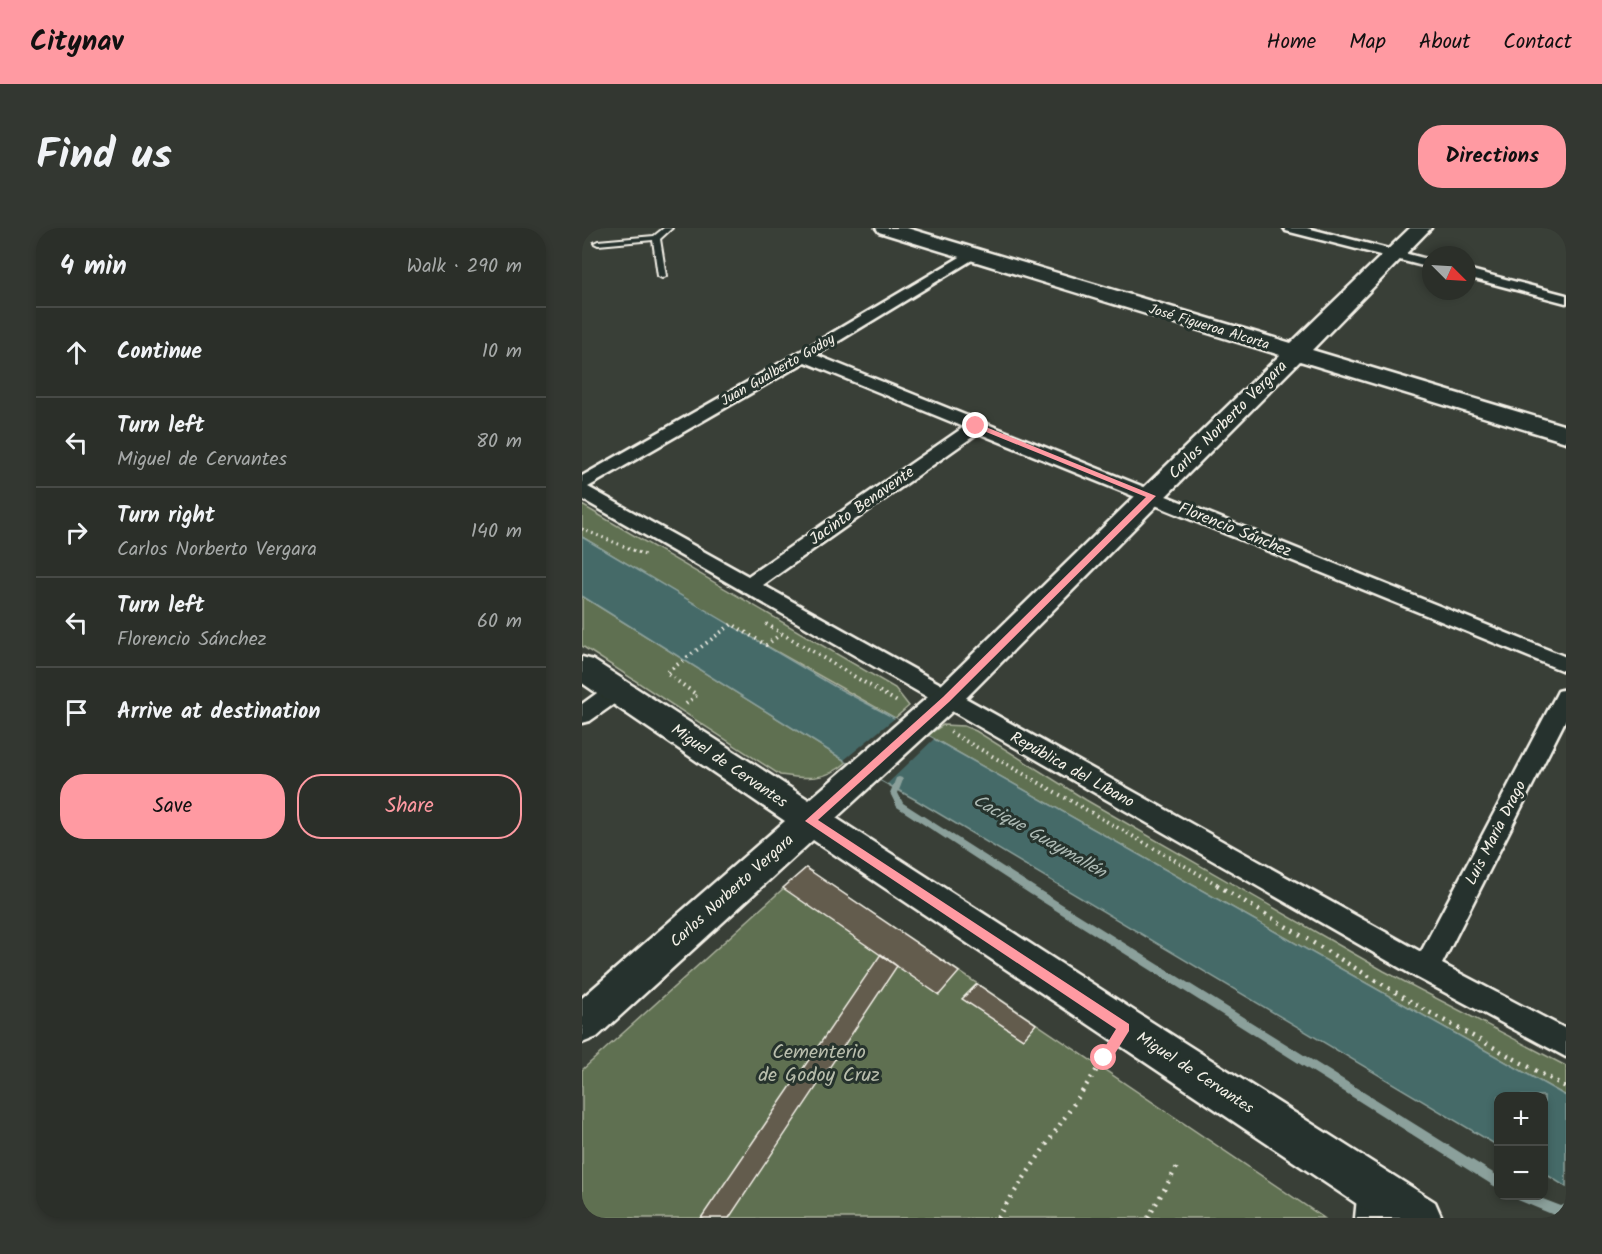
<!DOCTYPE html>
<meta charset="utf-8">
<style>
:root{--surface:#2b2f29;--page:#333731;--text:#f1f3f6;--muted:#a6a9a8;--line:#474a46;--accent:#ff9aa2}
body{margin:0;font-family:Kalam,sans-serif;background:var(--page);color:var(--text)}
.controls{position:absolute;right:18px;bottom:18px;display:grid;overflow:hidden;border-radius:12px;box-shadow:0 3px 9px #0003}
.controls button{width:54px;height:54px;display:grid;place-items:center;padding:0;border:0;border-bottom:2px solid var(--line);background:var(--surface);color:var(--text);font:30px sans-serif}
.compass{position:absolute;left:840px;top:18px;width:54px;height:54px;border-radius:50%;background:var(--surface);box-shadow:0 3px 9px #0003;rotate:114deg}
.stop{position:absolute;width:18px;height:18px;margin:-14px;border:4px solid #ff9aa2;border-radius:50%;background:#fff}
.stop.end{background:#ff9aa2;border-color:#fff;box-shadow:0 2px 6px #0008}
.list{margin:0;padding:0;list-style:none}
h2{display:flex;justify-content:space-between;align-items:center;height:78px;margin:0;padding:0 24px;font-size:26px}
h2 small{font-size:20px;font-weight:400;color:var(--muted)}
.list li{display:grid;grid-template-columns:39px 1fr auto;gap:18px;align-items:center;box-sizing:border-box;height:90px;padding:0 24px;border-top:2px solid var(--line)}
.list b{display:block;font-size:22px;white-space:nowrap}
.list p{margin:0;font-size:20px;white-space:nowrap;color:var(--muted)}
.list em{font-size:20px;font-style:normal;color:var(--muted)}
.actions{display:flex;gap:12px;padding:18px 24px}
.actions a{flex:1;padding:14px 0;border:2px solid var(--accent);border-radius:24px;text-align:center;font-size:21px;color:var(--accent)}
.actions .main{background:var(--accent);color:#111}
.icon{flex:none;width:33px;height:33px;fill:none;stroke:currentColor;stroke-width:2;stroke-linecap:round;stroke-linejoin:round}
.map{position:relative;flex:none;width:984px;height:990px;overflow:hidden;border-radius:24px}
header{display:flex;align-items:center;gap:36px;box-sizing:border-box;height:84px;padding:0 30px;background:var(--accent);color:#111}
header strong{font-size:28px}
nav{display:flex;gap:33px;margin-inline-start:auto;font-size:21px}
.intro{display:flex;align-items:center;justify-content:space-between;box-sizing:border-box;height:144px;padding:0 36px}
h1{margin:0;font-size:42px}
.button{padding:15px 27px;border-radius:24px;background:var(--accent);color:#111;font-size:21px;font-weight:700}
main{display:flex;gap:36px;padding:0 36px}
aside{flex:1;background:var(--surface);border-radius:24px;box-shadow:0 3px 9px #0003}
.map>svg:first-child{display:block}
.green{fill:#5f7051;stroke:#aab09c;stroke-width:1.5}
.water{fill:#456a68;stroke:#8ba09b;stroke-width:1.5}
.pier{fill:#393f37}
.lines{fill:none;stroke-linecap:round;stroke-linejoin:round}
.stream{fill:#8ba09b;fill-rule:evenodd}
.building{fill:#645b4e;stroke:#f4f1e8;stroke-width:1.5}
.lane-casing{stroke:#f4f1e8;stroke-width:4}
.street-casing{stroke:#f4f1e8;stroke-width:5}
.secondary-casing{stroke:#f4f1e8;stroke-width:5}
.path-far2{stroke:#f4f1e8;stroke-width:3;stroke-dasharray:1.5 4;stroke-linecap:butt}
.path-far1{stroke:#f4f1e8;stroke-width:4;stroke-dasharray:1.5 4.5;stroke-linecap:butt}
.path{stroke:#f4f1e8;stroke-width:4.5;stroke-dasharray:2 6;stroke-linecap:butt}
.lane{fill:#26332d;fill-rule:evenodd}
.street{fill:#26332d;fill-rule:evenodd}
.secondary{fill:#26332d;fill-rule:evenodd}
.route{fill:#ff9aa2}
.labels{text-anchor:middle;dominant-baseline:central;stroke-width:6;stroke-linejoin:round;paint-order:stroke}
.far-street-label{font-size:14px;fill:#f4f1e8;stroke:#26332d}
.street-label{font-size:16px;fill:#f4f1e8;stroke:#26332d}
.water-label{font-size:18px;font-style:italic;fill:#aebbb5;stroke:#26332d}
.near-park-label{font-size:20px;fill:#b8bdac;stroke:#26332d}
</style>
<header>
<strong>Citynav</strong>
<nav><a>Home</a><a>Map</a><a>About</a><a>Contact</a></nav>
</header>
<div class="intro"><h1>Find us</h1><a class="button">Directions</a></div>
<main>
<aside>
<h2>4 min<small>Walk · 290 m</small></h2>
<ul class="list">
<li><svg class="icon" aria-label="ahead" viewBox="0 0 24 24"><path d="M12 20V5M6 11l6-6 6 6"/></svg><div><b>Continue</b></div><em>10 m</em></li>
<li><svg class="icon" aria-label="left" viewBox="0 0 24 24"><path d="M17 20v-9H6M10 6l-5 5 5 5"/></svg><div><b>Turn left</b><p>Miguel de Cervantes</p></div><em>80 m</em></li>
<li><svg class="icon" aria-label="right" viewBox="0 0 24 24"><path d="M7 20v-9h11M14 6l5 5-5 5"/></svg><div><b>Turn right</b><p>Carlos Norberto Vergara</p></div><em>140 m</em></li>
<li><svg class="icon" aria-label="left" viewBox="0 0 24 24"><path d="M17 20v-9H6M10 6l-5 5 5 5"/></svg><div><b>Turn left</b><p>Florencio Sánchez</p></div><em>60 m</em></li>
<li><svg class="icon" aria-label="arrive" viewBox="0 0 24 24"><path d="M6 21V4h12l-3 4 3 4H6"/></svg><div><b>Arrive at destination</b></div></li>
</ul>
<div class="actions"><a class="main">Save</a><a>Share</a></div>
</aside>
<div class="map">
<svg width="984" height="990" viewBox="0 0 984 990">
<rect width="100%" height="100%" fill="#393f37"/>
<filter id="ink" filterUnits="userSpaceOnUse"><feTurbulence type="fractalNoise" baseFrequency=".0167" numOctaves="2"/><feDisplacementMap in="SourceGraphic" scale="12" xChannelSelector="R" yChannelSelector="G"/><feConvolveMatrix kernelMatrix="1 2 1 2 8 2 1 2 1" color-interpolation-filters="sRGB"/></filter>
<g filter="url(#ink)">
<path class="green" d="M0,277l313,183 14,18 -14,12 -171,-96 -142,-85z
M0,368l265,166c-21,19 -40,17 -67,13l-198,-129z
M361,497l21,1 12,5 110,69 298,171 182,95v30l-639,-361z
M224,640l518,350h-742v-148z"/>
<path class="water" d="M0,309l252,149 100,53 632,357v91l-22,-14v-77h-46v50l-582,-346 -69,-38 -265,-166z"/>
<path class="pier" d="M313,490l39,21 -47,45 -43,-24z"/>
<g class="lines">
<path class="stream" d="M317,549l3,1 1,2 -5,13 5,10 133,85 462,288v11l-4,-1 -464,-292 -133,-87 -7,-14 6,-15z
M934,968h19l26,10 5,-2v12l-5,2 -43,-18z"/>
</g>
<path class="building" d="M224,640l153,104 -20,23 -156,-107z
M299,726l16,12 -168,252h-28z
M395,756l59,40 -13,15 -61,-40z"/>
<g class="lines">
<defs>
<path id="lane" d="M82,0h8l-12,11 6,37 -4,2 -4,-2 -5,-36 -55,5 -4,-2 4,-2 56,-5z"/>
<path id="street" d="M702,0h23l124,32v8l-145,-37z
M390,22l7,4 -2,3 -161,98 750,302v15l-588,-239 -215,152 658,367 134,-255 3,-6 8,-2v30l-124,245 124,65v28l-150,-80 -834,-478v-23l216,-123zM223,134l159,65 -216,149 -160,-89z
M885,41l99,26v8l-99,-26z
M34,455l8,2 3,6 -3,6 -34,24 -8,2v-19l26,-19z
M792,944l11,5 5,11 -3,30h-32l3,-30 5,-11z"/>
<path id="secondary" d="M294,0h31l384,115 119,-115h21l-119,122 254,76v16l-266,-81 -343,346 -121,111 303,196 296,188 7,16h-64l-565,-378 -216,197 -15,6v-45l203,-177 -203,-138v-26l11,3 216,140 126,-109 345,-336 -401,-123z"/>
</defs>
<use href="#lane" class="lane-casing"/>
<use href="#street" class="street-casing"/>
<use href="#secondary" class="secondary-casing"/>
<path class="path-far2" d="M0,301l63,26"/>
<path class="path-far1" d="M184,396l133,79
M104,476l11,-9 -31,-22 66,-49 34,21 15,-11
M368,504l270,154"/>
<path class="path" d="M635,657l208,125 141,77
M415,990l111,-165
M566,990l29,-51"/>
<use href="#lane" class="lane"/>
<use href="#street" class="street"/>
<use href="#secondary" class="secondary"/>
</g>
</g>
<path class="route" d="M394,195l180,73 -207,206 -131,118 311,204v7l-20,32 -5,1 -6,-6 18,-29 -311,-208 138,-124 203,-200 -172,-70z"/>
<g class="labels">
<g class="far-street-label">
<text transform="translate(627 99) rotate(17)">José Figueroa Alcorta</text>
<text transform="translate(196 142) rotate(-30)">Juan Gualberto Godoy</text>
</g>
<g class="street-label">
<text transform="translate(646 192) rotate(-45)">Carlos Norberto Vergara</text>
<text transform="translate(280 278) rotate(-35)">Jacinto Benavente</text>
<text transform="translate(653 302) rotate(22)">Florencio Sánchez</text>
<text transform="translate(147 538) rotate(34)">Miguel de Cervantes</text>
<text transform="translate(490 542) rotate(29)">República del Líbano</text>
<text transform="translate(914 605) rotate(-63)">Luis Maria Drago</text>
<text transform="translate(150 663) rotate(-42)">Carlos Norberto Vergara</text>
<text transform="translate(613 845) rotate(33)">Miguel de Cervantes</text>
</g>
<g class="water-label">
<text transform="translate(457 609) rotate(30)">Cacique Guaymallén</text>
</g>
<g class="near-park-label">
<text x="237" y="825">Cementerio<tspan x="237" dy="23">de Godoy Cruz</tspan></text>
</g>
</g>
</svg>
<div class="controls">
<button>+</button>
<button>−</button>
</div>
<svg class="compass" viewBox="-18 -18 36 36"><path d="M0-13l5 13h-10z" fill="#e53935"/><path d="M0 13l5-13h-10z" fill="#a6a9a8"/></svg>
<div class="stop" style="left:522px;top:830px"></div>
<div class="stop end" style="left:394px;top:198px"></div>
</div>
</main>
